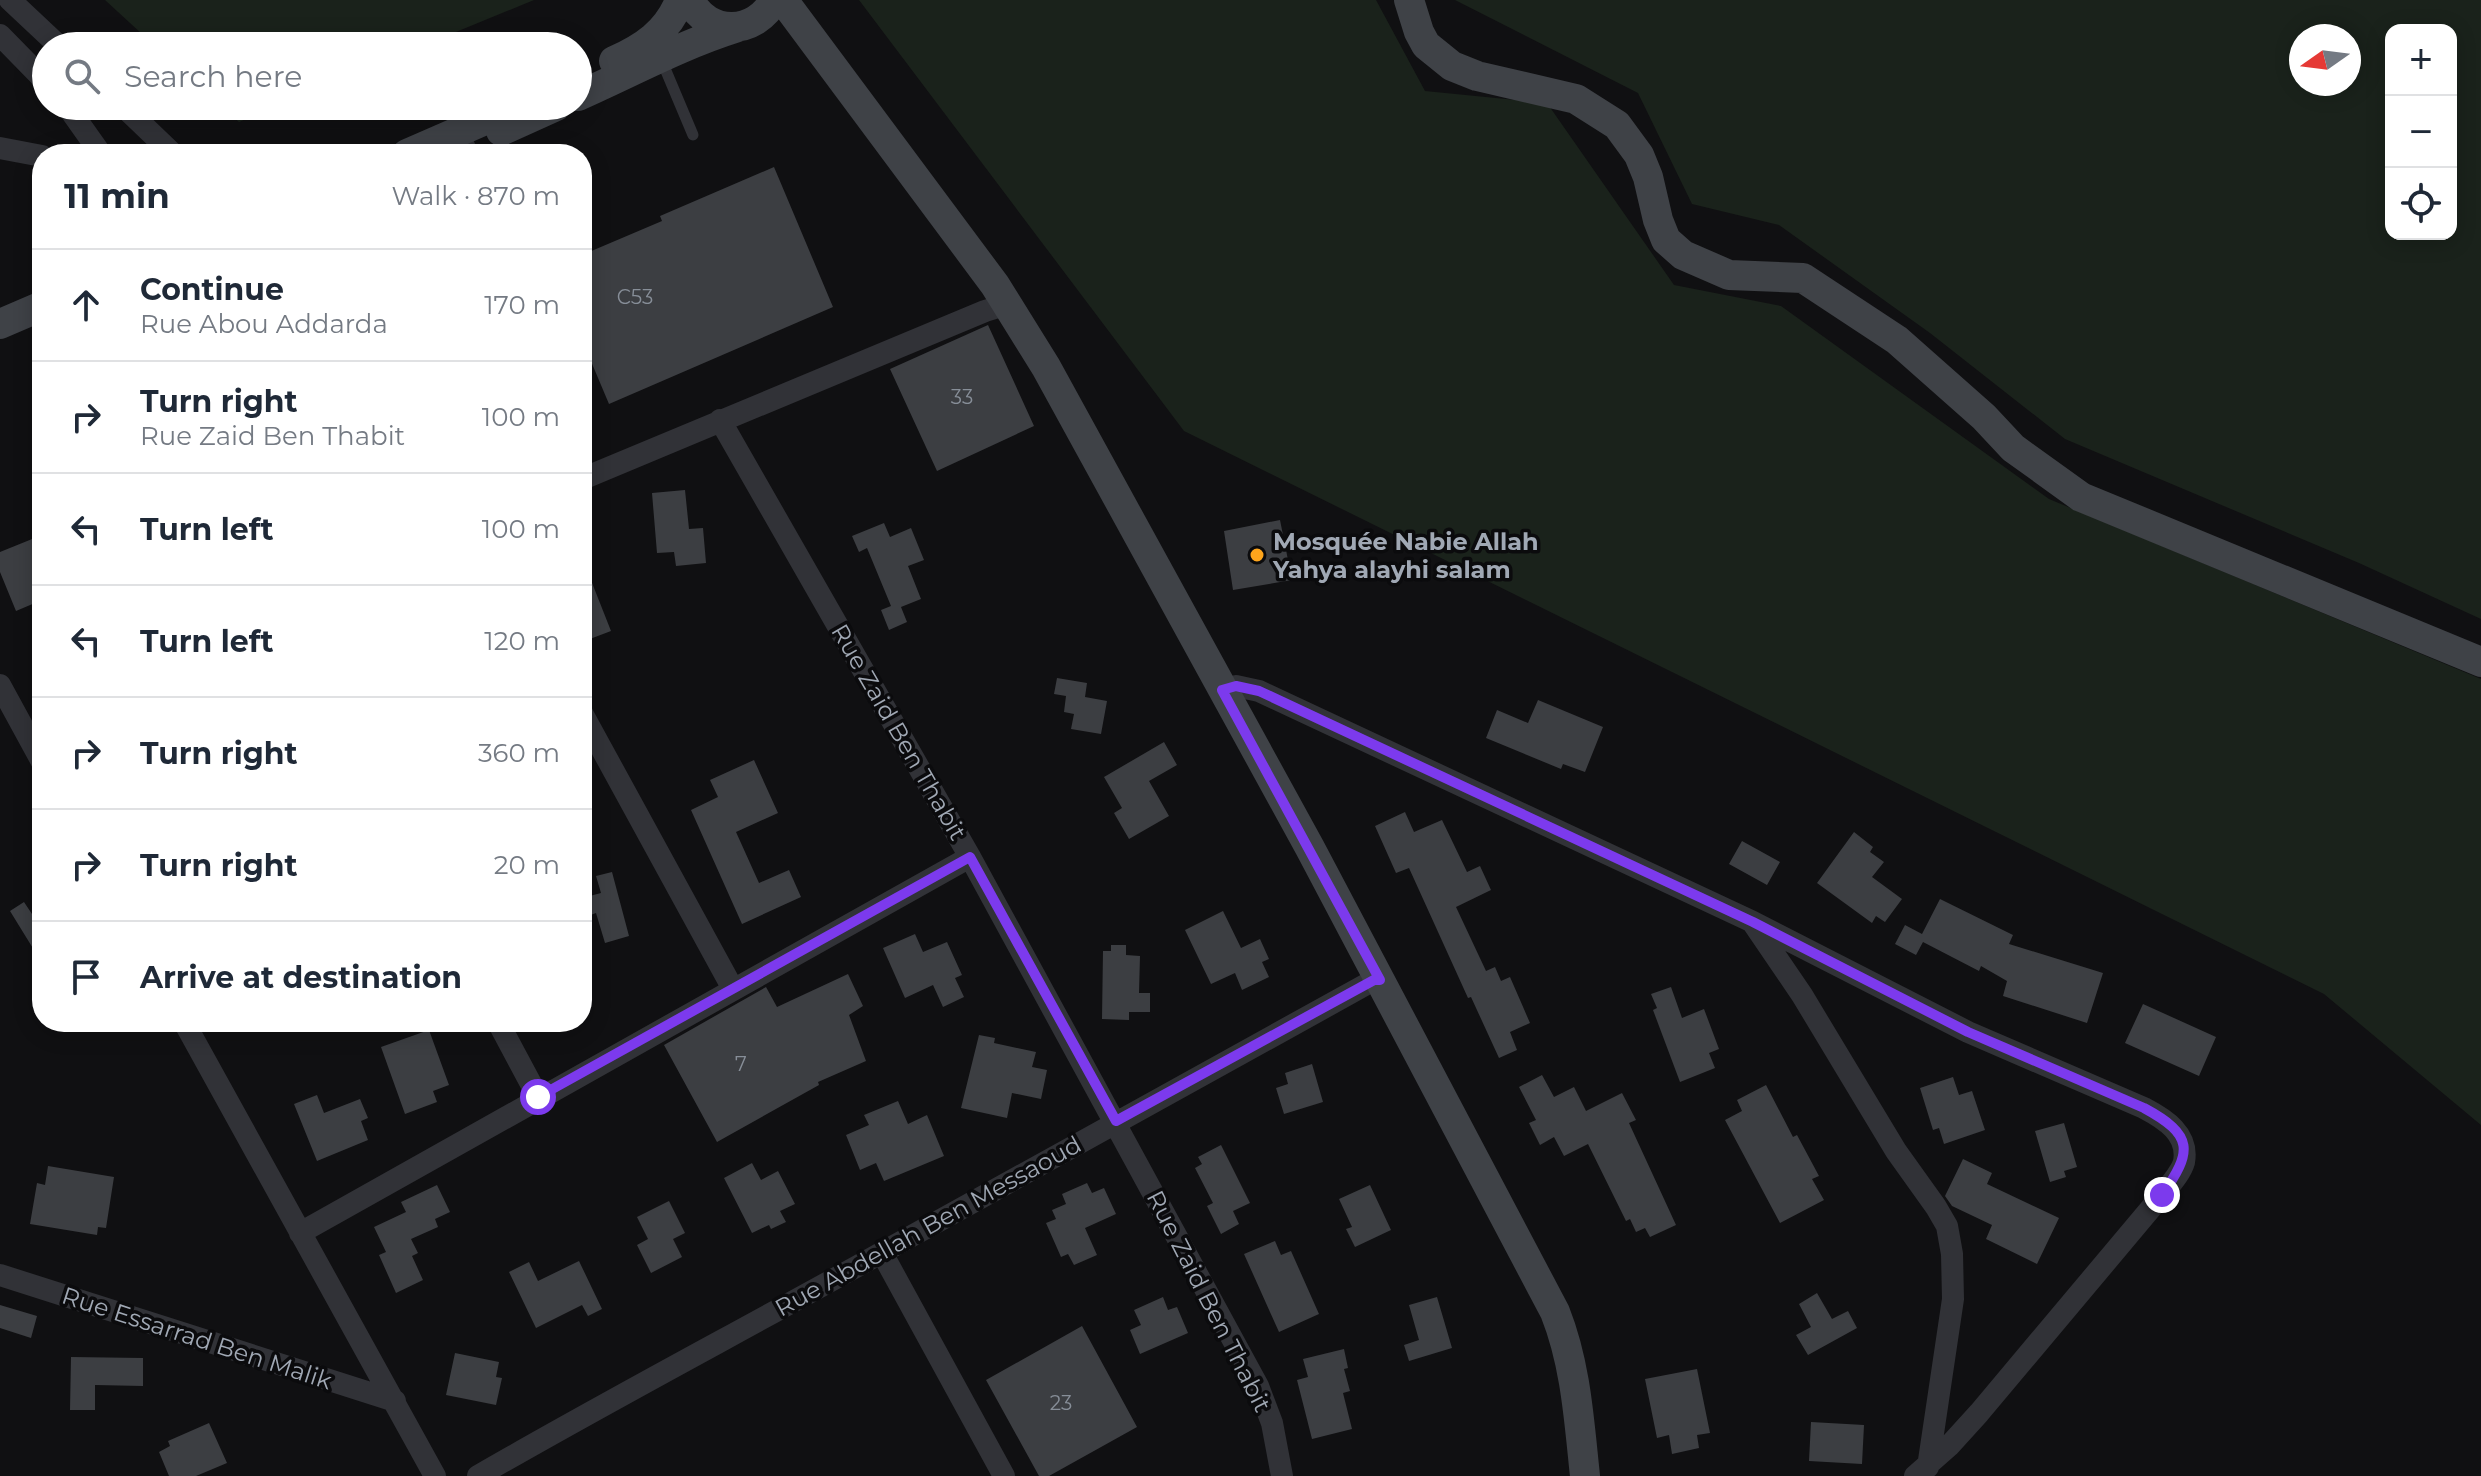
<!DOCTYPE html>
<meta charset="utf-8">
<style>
:root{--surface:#fff;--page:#f2f2f3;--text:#1f2937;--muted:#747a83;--line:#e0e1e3}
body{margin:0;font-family:Montserrat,sans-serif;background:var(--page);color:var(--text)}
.controls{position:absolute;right:24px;top:24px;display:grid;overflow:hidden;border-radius:16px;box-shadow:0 4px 20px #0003}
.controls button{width:72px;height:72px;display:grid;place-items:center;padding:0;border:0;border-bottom:2px solid var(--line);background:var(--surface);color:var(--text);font:40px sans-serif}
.compass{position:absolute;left:2289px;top:24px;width:72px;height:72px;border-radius:50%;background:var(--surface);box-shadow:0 4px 20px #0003;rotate:256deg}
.stop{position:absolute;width:24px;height:24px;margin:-18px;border:6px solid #7c3aed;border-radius:50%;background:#fff}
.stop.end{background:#7c3aed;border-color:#fff;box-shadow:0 2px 8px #0008}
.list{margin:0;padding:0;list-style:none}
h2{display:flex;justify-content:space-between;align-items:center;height:104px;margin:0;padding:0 32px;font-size:34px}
h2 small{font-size:26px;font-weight:400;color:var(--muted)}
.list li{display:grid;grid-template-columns:52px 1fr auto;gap:24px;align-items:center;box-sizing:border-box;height:112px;padding:0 32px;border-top:2px solid var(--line)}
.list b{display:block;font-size:30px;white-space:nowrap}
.list p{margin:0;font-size:26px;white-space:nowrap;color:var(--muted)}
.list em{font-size:26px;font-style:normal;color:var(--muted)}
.icon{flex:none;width:44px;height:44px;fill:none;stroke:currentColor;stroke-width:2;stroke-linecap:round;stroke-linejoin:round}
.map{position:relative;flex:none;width:2481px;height:1476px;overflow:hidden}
.search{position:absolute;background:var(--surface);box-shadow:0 4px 20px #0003;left:32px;top:32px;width:560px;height:88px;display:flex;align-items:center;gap:20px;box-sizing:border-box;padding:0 28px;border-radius:44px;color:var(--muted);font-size:30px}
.panel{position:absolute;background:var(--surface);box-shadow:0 4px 20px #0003;left:32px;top:144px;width:560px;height:888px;border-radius:32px}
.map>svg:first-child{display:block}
.grass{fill:#1a221b;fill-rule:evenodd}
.building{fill:#3c3e42}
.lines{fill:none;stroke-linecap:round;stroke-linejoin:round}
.lane{stroke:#313237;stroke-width:11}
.street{stroke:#313237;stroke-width:22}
.secondary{stroke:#3f4247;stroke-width:30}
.route{stroke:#7c3aed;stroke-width:10}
.poi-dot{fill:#fea51c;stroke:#0b0b0d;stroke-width:3}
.labels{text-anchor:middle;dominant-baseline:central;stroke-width:7;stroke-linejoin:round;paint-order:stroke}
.number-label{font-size:20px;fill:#878e98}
.poi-label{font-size:24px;font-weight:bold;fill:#a0a8b4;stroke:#0b0b0d;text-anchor:start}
.street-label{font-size:24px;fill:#a0a8b4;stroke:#0b0b0d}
</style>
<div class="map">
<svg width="2481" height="1476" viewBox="0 0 2481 1476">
<rect width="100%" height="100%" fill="#101012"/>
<path class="grass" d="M105,0h429l-112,46h-267z
M859,0h517l49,91 122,12 127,182 107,21 268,193 432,180v446l-157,-131 -1140,-563z
M1455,0h1026v619l-122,-56 -294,-124 -135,-106 -151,-108 -87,-21 -54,-111zM2391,30h60v204h-60zM2301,36h48v48h-48z
M221,106h56l-38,16z"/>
<path class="building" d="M774,167l59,140 -224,97 -27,-64v-85l80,-34 -2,-5z
M988,325l46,101 -97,45 -47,-102z
M685,490l4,39 14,-1 3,35 -30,3 -2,-14 -17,1 -5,-60z
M1280,520l12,60 -59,10 -9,-59z
M884,523l6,14 21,-9 13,32 -16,6 13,33 -20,8 6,15 -18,8 -8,-20 10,-4 -24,-58 -8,4 -7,-16z
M42,535v65l-26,11 -16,-39v-20z
M583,560l28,71 -29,11v-81z
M1057,678l30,5 -2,14 22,4 -6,33 -30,-5 3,-15 -10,-2 2,-16 -12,-2z
M1538,700l65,27 -18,45 -22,-8 -2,5 -75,-31 11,-28 31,13z
M1164,742l13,23 -28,16 20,35 -40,23 -15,-26 8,-5 -18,-31z
M754,760l24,53 -42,19 23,51 30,-13 12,27 -59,27 -51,-114 27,-13 -8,-17z
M1405,812l9,20 28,-12 25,52 13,-6 11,24 -35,17 30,64 9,-4 6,14 9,-4 20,46 -20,9 7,18 -18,8 -28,-61 -3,1 -59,-130 -13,5 -21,-47z
M1854,832l19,15 -3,5 14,10 -12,15 30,22 -17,23 -9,-6 -4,7 -55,-40z
M1742,841l38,21 -13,23 -38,-21z
M612,872l17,64 -24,7 -9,-30 -8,3 -6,-18 19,-5 -5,-17z
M1940,899l73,36 -4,9 94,29 -16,50 -84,-27 4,-15 -26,-15 -2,5 -56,-29 -7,13 -21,-11 10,-19 17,9z
M24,902l10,15 8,-5v51l-32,-52z
M1223,911l18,37 19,-9 9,20 -7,3 7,15 -27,13 -7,-17 -24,11 -26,-54z
M915,934l8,18 24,-10 15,33 -7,3 9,19 -21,10 -10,-22 -28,13 -22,-50z
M1111,945h15v10l14,1 -1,37h11v19h-21v8l-27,-1 1,-68h8z
M848,974l15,32 -14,9 17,46 -48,21 1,3 -102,57 -53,-97 102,-58 11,20z
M1671,987l11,31 22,-9 15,40 -10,4 6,15 -35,14 -27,-72 4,-2 -6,-14z
M2143,1004l73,33 -17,39 -74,-33z
M429,1030l20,55 -16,6 4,11 -32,12 -24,-67z
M979,1035l16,3 -1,5 42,9 -4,15 15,3 -6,29 -29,-6 -5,25 -46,-10z
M1312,1064l11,38 -39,12 -8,-26 12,-4 -3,-11z
M1542,1075l12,22 20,-10 12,24 36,-18 14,27 -7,3 47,102 -26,12 -5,-9 -9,4 -6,-13 -4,2 -38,-77 -24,12 -10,-19 -14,8 -11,-22 7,-3 -17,-33z
M1953,1077l6,18 13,-4 13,39 -41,14 -5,-16 -6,2 -13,-42z
M1766,1085l27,52 4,-2 22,41 -7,3 12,21 -44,23 -55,-103 17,-9 -5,-11z
M317,1095l7,18 36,-14 8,19 -7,3 7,19 -51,21 -23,-57z
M898,1101l10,23 19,-9 17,41 -60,25 -8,-18 -16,7 -14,-35 23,-10 -5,-10z
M2064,1123l13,44 -13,4 2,6 -16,5 -15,-51z
M1221,1145l29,58 -17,8 6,13 -18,10 -14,-28 6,-3 -18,-35 7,-4 -4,-7z
M1963,1159l29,14 -5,11 72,34 -22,46 -51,-25 6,-14 -40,-19 -7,-10z
M752,1163l9,17 17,-9 17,33 -15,7 6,11 -15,7 -2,-4 -17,8 -28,-55z
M48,1166l66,11 -8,51 -8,-1 -1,8 -67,-11 7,-41 8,2z
M1087,1183l5,10 12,-5 12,26 -31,14 12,27 -23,10 -6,-11 -7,3 -15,-34 10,-4 -4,-9 14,-6 -4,-10z
M437,1185l13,27 -15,7 3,8 -27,12 7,14 -6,3 11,24 -27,13 -17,-38 7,-3 -12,-25 32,-15 -5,-10z
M1370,1185l21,45 -36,17 -9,-18 6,-2 -13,-28z
M669,1201l16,32 -12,6 9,18 -31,16 -14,-28 11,-6 -11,-22z
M1275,1241l6,14 10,-4 28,63 -40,18 -35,-78z
M579,1261l23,48 -14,7 -6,-11 -46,23 -27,-56 20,-10 9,19z
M1817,1293l15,26 16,-8 9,17 -49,27 -12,-20 15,-8 -12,-23z
M1163,1297l5,13 9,-3 11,26 -48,21 -10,-24 11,-5 -7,-15z
M1437,1297l15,51 -43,13 -5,-16 15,-5 -10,-35z
M0,1305l37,11 -6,22 -31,-10z
M1082,1326l55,101 -88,49h-10l-53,-96z
M1344,1349l4,19 -4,1 6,22 -7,2 9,36 -40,10 -15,-59 11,-3 -5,-18z
M455,1353l44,9 -3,15 6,1 -6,27 -50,-10z
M71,1357l72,1v28l-48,-1v25h-25z
M1697,1369l13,64 -13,2 2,13 -27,6 -3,-19 -12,3 -12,-59z
M1811,1422l53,3 -2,39 -53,-3z
M209,1423l18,40 -31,13h-27l-10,-24 11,-6 -2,-5z"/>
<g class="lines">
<path class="lane" d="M661,59l32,76"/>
<path class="street" d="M10,0l49,46
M0,35l46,47
M67,106l34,48
M123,106l50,48
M459,133l8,21
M0,148l42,8
M720,420l250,437 288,529 14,37 10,53
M582,479l403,-168 23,-7
M0,685l42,77
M1222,690l14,-4 23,5 494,231 215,110 176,76c21,11 45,26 40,54 -3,11 -15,24 -22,33l-183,218 -30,33 -34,30
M582,713l151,276
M1753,923l49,72 94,156 40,56 11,19 5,28 1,45 -25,168
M184,1022l251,454
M498,1022l40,75
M300,1233l670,-376
M882,1253l122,223
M0,1275l395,126
M478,1476c133,-77 269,-148 403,-223 165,-90 328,-183 493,-273h6"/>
<path class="secondary" d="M690,0c18,37 66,35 84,0
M783,0l212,285 51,82 264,481 245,464c21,53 24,108 30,164
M1409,0l10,32 7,13 26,21 25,10 99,23 41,26 22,30 9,22 10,43 8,20 17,15 46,20 74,3 94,62 87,77 29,31 68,49 400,165
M614,61c29,-13 54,-29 66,-61
M578,96c52,-23 103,-51 157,-68
M501,131l55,-25
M407,154l110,-48
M0,324l42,-18"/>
</g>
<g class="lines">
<path class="route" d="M538,1097l432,-240 146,264 258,-141h6l-158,-290 14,-4 23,5 494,231 215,110 176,76c50,27 49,43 18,87"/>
</g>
<circle class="poi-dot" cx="1257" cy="555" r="8"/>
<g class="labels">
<g class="number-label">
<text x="635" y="297">C53</text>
<text x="962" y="397">33</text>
<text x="741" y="1064">7</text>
<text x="1061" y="1403">23</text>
</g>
<g class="poi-label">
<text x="1273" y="541">Mosquée Nabie Allah<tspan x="1273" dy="28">Yahya alayhi salam</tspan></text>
</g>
<g class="street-label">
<text transform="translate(899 732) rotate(60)">Rue Zaid Ben Thabit</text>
<text transform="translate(928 1226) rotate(-29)">Rue Abdellah Ben Messaoud</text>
<text transform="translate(1209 1301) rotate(63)">Rue Zaid Ben Thabit</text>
<text transform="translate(197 1338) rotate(18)">Rue Essarrad Ben Malik</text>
</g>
</g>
</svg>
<div class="controls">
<button>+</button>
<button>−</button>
<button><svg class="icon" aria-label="locate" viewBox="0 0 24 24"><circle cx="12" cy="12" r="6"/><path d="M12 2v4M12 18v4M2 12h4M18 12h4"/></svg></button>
</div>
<svg class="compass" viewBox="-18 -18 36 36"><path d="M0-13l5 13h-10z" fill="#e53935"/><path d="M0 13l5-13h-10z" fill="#747a83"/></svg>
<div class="stop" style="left:538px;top:1097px"></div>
<div class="stop end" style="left:2162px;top:1195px"></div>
<div class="search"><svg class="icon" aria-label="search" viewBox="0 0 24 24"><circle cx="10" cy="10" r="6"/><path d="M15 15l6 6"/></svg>Search here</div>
<section class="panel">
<h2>11 min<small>Walk · 870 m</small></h2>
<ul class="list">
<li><svg class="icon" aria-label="ahead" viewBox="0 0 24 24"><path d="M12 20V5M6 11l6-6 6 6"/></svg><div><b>Continue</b><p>Rue Abou Addarda</p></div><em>170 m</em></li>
<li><svg class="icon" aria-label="right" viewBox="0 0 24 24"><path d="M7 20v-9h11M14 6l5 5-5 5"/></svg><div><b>Turn right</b><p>Rue Zaid Ben Thabit</p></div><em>100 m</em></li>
<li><svg class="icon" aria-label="left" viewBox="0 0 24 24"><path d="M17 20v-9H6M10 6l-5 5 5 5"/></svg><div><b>Turn left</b></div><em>100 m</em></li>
<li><svg class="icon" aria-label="left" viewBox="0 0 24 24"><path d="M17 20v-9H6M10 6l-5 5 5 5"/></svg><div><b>Turn left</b></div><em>120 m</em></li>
<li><svg class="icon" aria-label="right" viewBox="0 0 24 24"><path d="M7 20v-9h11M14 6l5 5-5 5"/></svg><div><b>Turn right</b></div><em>360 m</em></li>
<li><svg class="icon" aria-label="right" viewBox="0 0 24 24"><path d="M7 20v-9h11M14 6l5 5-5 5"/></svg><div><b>Turn right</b></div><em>20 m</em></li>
<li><svg class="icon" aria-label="arrive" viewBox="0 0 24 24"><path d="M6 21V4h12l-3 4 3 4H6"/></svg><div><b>Arrive at destination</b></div></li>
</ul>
</section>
</div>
